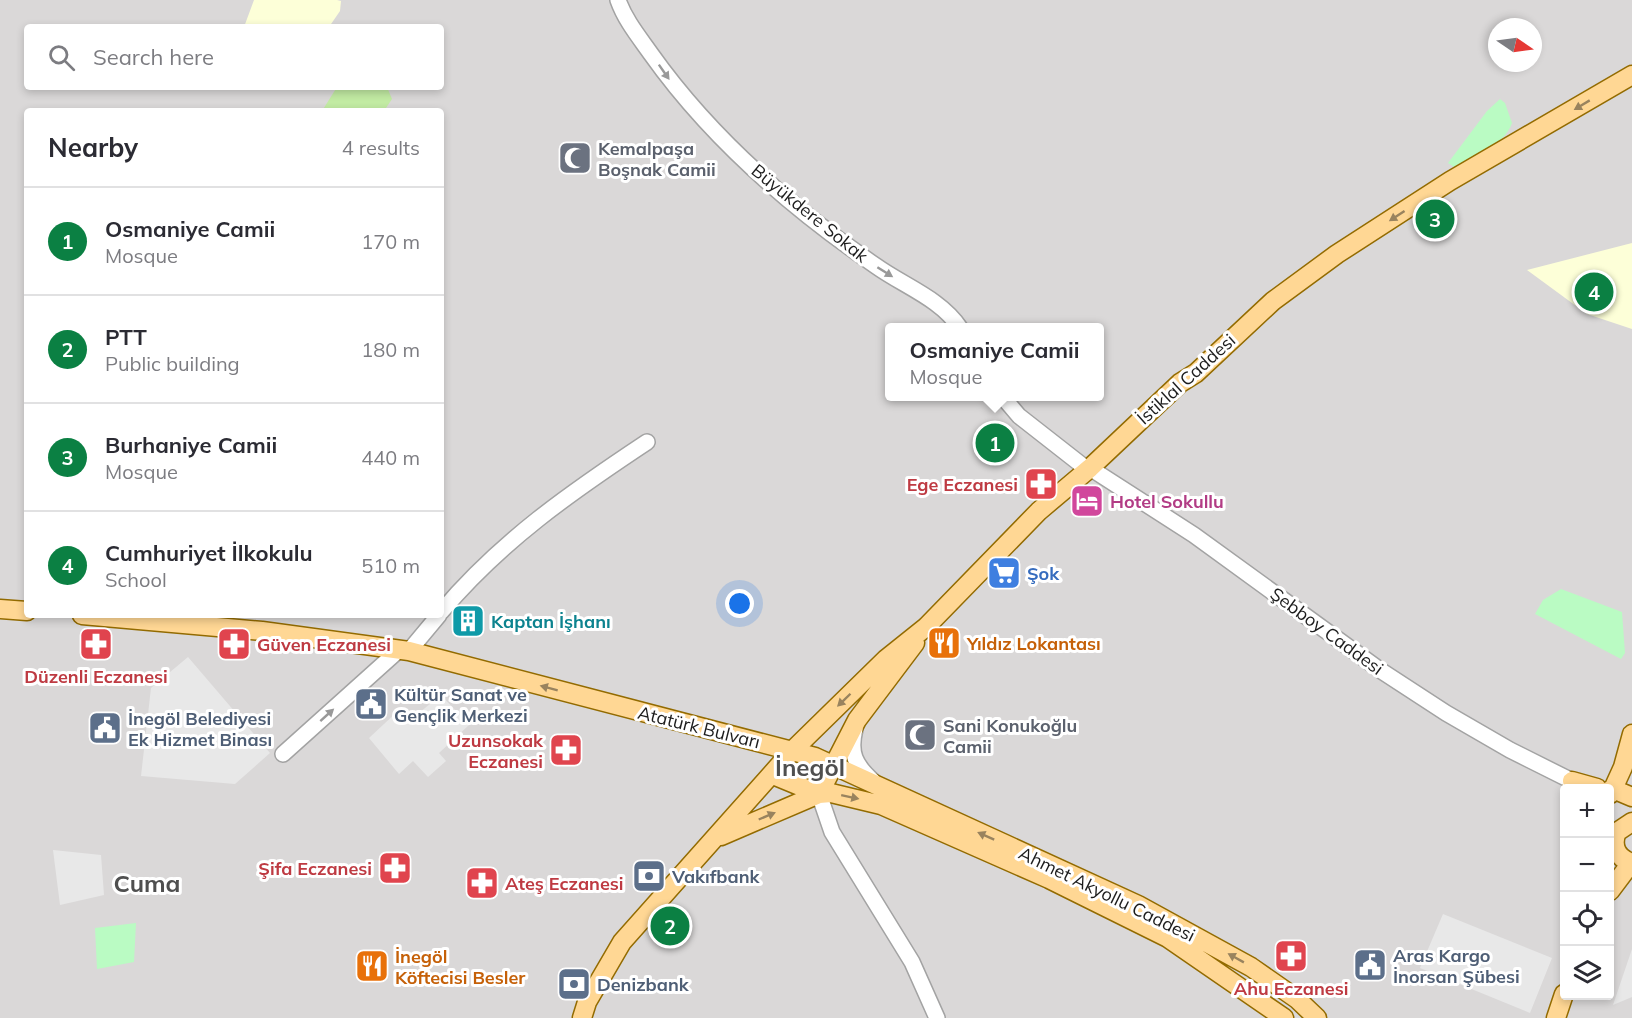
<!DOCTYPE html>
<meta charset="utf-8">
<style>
:root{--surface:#fff;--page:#f7f7f7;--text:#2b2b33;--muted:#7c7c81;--line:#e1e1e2;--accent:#0b8043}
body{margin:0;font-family:Mulish,sans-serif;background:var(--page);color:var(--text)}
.controls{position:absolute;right:18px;bottom:18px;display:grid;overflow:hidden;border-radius:6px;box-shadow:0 3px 9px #0003}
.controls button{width:54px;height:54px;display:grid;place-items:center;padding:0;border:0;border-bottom:2px solid var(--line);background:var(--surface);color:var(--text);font:30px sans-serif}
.compass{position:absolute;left:1488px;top:18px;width:54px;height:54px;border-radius:50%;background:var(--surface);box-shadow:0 3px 9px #0003;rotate:103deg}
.you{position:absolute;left:740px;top:604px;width:21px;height:21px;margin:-15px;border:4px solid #fff;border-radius:50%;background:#1a73e8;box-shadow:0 0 0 9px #1a73e833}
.badge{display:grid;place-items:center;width:39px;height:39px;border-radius:50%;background:var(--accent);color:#fff;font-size:20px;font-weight:700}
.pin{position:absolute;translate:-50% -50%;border:3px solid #fff;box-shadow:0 2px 6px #0006}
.popup{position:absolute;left:885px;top:323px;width:219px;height:78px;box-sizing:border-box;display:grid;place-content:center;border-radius:6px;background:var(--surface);filter:drop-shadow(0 2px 4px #0005);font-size:20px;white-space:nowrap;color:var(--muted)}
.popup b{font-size:22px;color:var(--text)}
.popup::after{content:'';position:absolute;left:50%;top:100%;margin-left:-12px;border:12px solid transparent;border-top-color:var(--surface)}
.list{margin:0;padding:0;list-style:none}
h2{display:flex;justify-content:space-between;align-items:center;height:78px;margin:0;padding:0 24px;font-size:26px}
h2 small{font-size:20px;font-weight:400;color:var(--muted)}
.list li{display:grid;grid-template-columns:39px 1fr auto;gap:18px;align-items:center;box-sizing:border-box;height:108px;padding:0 24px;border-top:2px solid var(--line)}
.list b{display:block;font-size:22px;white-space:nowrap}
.list p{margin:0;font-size:20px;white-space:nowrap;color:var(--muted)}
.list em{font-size:20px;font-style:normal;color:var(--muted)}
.icon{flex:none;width:33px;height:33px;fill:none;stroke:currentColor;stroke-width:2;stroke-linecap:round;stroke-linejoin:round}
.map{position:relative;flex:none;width:1632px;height:1018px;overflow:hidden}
.search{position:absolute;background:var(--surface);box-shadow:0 3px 9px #0003;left:24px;top:24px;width:420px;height:66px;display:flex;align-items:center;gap:15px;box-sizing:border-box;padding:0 21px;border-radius:6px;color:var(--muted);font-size:22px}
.panel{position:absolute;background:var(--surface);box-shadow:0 3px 9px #0003;left:24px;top:108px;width:420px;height:510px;border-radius:6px}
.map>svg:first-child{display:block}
.residential{fill:#dad8d8;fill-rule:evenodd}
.education{fill:#fdffd8}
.grass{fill:#c2eba3}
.park{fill:#bafbc3}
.parking{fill:#e8e8e8}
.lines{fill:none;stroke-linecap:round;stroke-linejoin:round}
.minor-casing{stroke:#a3a3a3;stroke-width:18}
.major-casing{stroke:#936b00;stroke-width:21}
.minor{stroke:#fff;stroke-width:15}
.major{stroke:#ffd794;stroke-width:18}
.oneway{fill:#999}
.oneway2{fill:#99835e}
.labels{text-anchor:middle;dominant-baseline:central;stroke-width:6;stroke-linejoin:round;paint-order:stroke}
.worship-label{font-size:18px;font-weight:bold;fill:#5b616d;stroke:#fff;text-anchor:start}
.street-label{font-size:18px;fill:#1c1c1c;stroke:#fff}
.health-label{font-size:18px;font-weight:bold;fill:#be3a42;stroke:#fff;text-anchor:end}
.hotel-label{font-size:18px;font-weight:bold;fill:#b23c85;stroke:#fff;text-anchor:start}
.shop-label{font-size:18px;font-weight:bold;fill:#366cbe;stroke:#fff;text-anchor:start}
.culture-label{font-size:18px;font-weight:bold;fill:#0d838f;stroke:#fff;text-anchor:start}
.food-label{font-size:18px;font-weight:bold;fill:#c56008;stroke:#fff;text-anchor:start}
.service-label{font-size:18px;font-weight:bold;fill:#4e5e75;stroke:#fff;text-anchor:start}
.district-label{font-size:24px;font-weight:bold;fill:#4f4f4f;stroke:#fff}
</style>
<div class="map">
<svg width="1632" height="1018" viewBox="0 0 1632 1018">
<rect width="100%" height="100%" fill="#eeeae0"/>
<path class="residential" d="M0,0h1632v1018h-1632zM27,27h414v60h-414zM1497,27h36v36h-36zM27,111h414v504h-414zM890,328h210v68h-210zM1564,788h46v208h-46z"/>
<path class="education" d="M254,0h83l4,1 -1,10 -11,16h-85z
M1632,243v86l-45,-15 -60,-44z"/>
<path class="grass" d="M337,87h50l5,12 -8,12h-62z"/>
<path class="park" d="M1500,99l5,4 7,20c-8,23 -38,33 -58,44l-6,-4 39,-52z
M1561,589l61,23 3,41 -4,6 -86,-45 8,-14z
M136,923l-2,39 -37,7 -2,-41z"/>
<path class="parking" d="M188,657l82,96 -35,31 -94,-8 10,-88z
M441,695l28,30 -30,28 7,8 -18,16 -15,-16 -14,13 -30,-36 30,-28 10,11z
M53,850l48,5 3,40 -44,10z
M1443,914l109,44 -22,55 -110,-45z
M1632,949v48l-19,8z"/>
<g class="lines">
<defs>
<path id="minor" d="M618,0c7,20 21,37 33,54 59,83 142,155 225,212 28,20 65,33 84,62
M1002,396l17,20 69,54
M1090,468l104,67 186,135 66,43 64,37 62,31
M441,612c60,-71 129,-119 206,-170
M409,651l30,-36
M855,729c-6,24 0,36 18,52
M283,754l117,-105
M819,794l13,38 80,130 25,56"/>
<path id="major" d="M0,609l27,2
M82,615l180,16 147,20 406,106 323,148 113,62 46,32 20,19
M773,775l46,19 12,-1 50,12 168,74 119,59 116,80
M1572,781l25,7
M1610,790l3,-1 10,-22 9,-33
M819,794l38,-74 58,-77
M1610,794l3,-5 19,8
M1632,822l-15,10c-6,14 0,26 15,31
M721,836l98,-42
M1610,891l21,-28
M582,1018l5,-16 35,-60 170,-191 94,-92 40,-32 113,-116 51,-43 90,-85 16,-10 77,-72 64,-47 113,-73 182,-106
M1556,1018l8,-24"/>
</defs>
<use href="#minor" class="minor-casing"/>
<use href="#major" class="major-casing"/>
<use href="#minor" class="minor"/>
<use href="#major" class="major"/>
</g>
<defs><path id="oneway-solid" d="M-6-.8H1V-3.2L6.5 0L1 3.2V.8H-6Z" transform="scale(1.5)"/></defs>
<g class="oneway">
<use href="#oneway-solid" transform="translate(664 72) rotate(55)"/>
<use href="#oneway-solid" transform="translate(885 272) rotate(32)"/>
<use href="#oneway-solid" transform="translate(327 715) rotate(-42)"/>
</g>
<g class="oneway2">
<use href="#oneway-solid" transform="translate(1582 105) rotate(149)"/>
<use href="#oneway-solid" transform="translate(1397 216) rotate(147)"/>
<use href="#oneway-solid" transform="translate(549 688) rotate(-165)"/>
<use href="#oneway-solid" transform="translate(844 700) rotate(136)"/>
<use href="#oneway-solid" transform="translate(850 797) rotate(12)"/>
<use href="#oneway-solid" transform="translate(767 816) rotate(-23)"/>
<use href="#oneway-solid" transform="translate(986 836) rotate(-156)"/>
<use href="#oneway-solid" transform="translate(1236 958) rotate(-151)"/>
</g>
<defs>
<symbol id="mosque-square" viewBox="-11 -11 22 22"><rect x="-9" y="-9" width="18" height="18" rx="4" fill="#6b7280" stroke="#fff"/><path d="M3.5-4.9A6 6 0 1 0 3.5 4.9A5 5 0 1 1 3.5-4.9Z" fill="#fff"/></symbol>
<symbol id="pharmacy-square" viewBox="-11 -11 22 22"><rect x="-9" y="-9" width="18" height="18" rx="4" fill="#e0444e" stroke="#fff"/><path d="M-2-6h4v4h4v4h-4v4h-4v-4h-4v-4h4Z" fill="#fff"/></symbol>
<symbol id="hotel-square" viewBox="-11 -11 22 22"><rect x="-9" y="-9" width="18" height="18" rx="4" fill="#d1479c" stroke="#fff"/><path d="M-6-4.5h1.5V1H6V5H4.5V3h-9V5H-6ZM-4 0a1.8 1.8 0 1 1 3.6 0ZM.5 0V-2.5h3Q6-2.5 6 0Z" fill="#fff"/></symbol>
<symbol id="supermarket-square" viewBox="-11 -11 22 22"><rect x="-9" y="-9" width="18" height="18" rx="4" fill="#3f7fe0" stroke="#fff"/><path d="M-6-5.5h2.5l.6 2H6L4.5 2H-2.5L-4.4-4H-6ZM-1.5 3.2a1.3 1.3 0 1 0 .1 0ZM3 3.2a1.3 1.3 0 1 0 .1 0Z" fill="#fff"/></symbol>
<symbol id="building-square" viewBox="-11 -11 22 22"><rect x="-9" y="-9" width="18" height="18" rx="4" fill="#0f9aa8" stroke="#fff"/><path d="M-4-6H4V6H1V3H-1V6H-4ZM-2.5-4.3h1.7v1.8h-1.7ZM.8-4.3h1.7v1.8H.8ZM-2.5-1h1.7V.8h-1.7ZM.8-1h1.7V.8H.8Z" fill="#fff"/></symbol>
<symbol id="restaurant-square" viewBox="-11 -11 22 22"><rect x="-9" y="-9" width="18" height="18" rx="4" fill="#e8710a" stroke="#fff"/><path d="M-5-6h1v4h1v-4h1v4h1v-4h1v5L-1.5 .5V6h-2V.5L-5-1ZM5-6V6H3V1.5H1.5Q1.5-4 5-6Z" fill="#fff"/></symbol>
<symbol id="civic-square" viewBox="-11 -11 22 22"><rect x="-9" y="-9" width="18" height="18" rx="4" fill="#5c6f8a" stroke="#fff"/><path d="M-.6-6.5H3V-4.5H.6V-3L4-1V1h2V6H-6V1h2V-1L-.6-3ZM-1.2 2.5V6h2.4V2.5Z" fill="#fff"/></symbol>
<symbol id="bank-square" viewBox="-11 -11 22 22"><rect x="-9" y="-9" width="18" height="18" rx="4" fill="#5c6f8a" stroke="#fff"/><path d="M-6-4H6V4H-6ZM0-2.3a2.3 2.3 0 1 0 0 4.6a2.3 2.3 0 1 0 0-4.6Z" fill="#fff"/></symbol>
</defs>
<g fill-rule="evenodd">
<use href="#mosque-square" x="556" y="139" width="38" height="38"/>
<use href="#pharmacy-square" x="1022" y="465" width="38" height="38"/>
<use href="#hotel-square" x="1068" y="482" width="38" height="38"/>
<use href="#supermarket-square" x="985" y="554" width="38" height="38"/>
<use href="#building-square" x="449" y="602" width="38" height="38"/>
<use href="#restaurant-square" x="925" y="624" width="38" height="38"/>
<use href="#pharmacy-square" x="77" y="625" width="38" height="38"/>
<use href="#pharmacy-square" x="215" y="625" width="38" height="38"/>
<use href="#civic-square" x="352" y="685" width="38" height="38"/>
<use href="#civic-square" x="86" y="709" width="38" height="38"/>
<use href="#mosque-square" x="901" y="716" width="38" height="38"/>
<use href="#pharmacy-square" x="547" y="731" width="38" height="38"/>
<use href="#pharmacy-square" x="376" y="849" width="38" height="38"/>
<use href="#bank-square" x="630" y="857" width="38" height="38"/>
<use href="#pharmacy-square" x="463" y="864" width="38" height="38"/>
<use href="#pharmacy-square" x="1272" y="937" width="38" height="38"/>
<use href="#civic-square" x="1351" y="946" width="38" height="38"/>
<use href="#restaurant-square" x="353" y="947" width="38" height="38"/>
<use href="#bank-square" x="555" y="965" width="38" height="38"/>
</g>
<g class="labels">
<g class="worship-label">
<text x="598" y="148">Kemalpaşa<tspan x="598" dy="21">Boşnak Camii</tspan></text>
<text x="943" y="725">Sani Konukoğlu<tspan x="943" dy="21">Camii</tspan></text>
</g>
<g class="street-label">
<text transform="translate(810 213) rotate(39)">Büyükdere Sokak</text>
<text transform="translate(1186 379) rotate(-42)">İstiklal Caddesi</text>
<text transform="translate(1327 631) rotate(36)">Şebboy Caddesi</text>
<text transform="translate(699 727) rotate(14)">Atatürk Bulvarı</text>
<text transform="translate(1107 894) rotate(26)">Ahmet Akyollu Caddesi</text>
</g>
<g class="health-label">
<text x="1018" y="484">Ege Eczanesi</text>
<text x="257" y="644" text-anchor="start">Güven Eczanesi</text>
<text x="96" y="676" text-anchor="middle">Düzenli Eczanesi</text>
<text x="543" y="740">Uzunsokak<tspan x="543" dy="21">Eczanesi</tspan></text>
<text x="372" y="868">Şifa Eczanesi</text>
<text x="505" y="883" text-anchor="start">Ateş Eczanesi</text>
<text x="1291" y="988" text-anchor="middle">Ahu Eczanesi</text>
</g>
<g class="hotel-label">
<text x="1110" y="501">Hotel Sokullu</text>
</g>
<g class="shop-label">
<text x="1027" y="573">Şok</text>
</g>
<g class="culture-label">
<text x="491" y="621">Kaptan İşhanı</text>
</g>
<g class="food-label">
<text x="967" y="643">Yıldız Lokantası</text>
<text x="395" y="956">İnegöl<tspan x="395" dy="21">Köftecisi Besler</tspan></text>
</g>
<g class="service-label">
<text x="394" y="694">Kültür Sanat ve<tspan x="394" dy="21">Gençlik Merkezi</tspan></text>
<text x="128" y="718">İnegöl Belediyesi<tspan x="128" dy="21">Ek Hizmet Binası</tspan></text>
<text x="672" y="876">Vakıfbank</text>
<text x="1393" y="955">Aras Kargo<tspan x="1393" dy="21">İnorsan Şübesi</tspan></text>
<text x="597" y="984">Denizbank</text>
</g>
<g class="district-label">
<text x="810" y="767">İnegöl</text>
<text x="147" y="883">Cuma</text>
</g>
</g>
</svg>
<div class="controls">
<button>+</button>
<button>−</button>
<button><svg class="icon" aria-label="locate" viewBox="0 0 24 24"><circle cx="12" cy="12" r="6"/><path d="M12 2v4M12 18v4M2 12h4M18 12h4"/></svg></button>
<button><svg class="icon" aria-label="layers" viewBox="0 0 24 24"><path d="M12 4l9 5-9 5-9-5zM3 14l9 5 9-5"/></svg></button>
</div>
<svg class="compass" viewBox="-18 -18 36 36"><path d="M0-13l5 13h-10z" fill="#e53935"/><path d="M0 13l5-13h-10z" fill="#7c7c81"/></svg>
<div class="you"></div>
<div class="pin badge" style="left:995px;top:443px">1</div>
<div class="popup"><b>Osmaniye Camii</b>Mosque</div>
<div class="pin badge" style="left:670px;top:926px">2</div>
<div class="pin badge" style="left:1435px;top:219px">3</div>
<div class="pin badge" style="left:1594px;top:292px">4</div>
<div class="search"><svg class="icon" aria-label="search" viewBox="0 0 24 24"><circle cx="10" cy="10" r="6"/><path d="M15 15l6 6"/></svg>Search here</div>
<section class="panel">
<h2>Nearby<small>4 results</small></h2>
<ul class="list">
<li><span class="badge">1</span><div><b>Osmaniye Camii</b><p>Mosque</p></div><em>170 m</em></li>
<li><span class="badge">2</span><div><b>PTT</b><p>Public building</p></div><em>180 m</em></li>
<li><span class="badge">3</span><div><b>Burhaniye Camii</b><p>Mosque</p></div><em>440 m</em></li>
<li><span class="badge">4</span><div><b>Cumhuriyet İlkokulu</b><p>School</p></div><em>510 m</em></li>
</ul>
</section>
</div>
